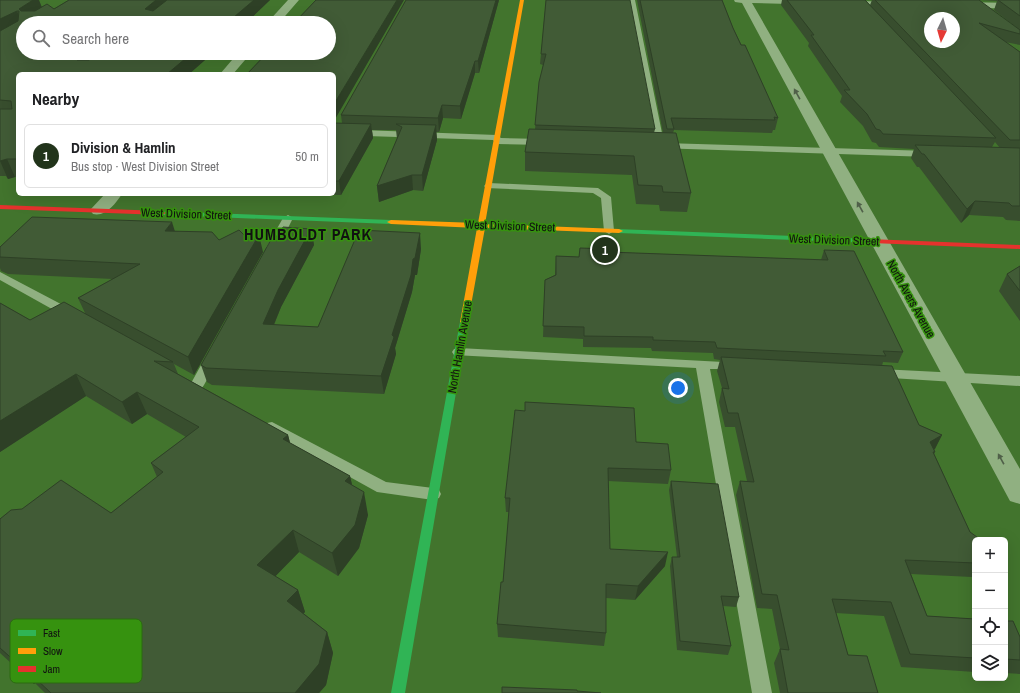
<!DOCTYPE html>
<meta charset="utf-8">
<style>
:root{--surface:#fff;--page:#f6f6f6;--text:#202124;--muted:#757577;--line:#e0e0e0;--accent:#22341b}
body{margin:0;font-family:"Archivo Narrow",sans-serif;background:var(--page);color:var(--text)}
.controls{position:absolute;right:12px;bottom:12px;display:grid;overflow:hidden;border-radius:6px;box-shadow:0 4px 16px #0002}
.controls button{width:36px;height:36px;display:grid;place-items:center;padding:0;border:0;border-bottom:1px solid var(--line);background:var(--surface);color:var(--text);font:20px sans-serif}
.compass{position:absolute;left:924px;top:12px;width:36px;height:36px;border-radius:50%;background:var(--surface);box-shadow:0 4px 16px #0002;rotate:185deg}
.you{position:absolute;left:678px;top:388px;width:14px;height:14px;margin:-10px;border:3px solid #fff;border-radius:50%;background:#1a73e8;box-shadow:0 0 0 6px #1a73e833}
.badge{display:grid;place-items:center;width:26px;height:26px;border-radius:50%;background:var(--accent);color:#fff;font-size:13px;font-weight:700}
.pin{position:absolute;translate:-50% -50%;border:2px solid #fff;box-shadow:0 1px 4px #0006}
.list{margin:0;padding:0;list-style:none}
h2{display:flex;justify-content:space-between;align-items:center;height:52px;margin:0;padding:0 16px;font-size:17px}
h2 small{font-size:13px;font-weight:400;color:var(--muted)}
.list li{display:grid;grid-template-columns:26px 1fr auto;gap:12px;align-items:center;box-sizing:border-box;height:64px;margin:0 8px 8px;padding:0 8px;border:1px solid var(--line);border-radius:6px}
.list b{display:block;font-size:15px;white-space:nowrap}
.list p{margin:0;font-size:13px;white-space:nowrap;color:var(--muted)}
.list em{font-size:13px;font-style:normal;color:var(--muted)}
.icon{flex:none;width:22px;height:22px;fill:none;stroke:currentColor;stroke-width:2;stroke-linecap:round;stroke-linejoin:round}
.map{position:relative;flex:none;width:1020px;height:693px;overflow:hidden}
.search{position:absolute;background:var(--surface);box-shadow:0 4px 16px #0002;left:16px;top:16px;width:320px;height:44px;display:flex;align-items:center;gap:10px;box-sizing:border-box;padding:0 14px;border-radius:22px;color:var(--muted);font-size:15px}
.panel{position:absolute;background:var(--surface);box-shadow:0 4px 16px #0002;left:16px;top:72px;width:320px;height:124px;border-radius:6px}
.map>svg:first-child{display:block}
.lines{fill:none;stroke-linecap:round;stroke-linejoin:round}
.lane{fill:#90b081;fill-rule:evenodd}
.street{fill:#90b081;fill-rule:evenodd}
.fast{fill:#30b455;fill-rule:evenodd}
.slow{fill:#ff9f0a;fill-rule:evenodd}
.jam{fill:#e5322d;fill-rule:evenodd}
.wall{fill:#384e2e;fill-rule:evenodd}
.shaded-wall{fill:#2e4026}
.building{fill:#415b36;stroke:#2e4026;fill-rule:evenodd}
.oneway{fill:#506049}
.labels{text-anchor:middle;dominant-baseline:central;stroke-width:3;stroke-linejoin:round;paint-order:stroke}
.street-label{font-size:12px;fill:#111;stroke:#36920f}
.district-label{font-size:16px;font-weight:bold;letter-spacing:1px;fill:#111;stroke:#36920f}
.key{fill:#36920f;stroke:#2b6b10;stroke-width:1}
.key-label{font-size:11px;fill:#111}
</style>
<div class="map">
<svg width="1020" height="693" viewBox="0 0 1020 693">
<rect width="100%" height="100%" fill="#42742d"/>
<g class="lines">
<path class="lane" d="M629,0h6l29,143 266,8 5,3 -5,3 -273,-9z
M334,129l163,6 4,3 43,1 4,3 -4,3 -47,-1 -4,-4 -159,-5z
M489,183l109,5 13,9 3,34 -5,3 -5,-3 -3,-33 -8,-5 -107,-5 -2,-2 2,-2z
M288,215l5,3 -15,30 -2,2h-8l-2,-2 17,-30z
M0,272l76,40 2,3 -2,3h-8l-68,-38z
M459,348l283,15 2,3 -2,3h-32l62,324h-20l-56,-325 -242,-13 -2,-3 2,-3z
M212,354l5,1 2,3 -15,27 -2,3h-10l-2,-3 15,-27 2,-3z
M880,369l140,7v10l-145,-9 -2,-3 2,-3z
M272,422l114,60 47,6 6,2 2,4 -2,4 -6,2 -56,-8 -110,-61 -2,-4 2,-4z"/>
<path class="street" d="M288,0h11l-20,23h-12z
M734,0c20,0 166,0 172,4l-5,3 -149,-4 268,466v35l-10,-3 -268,-498 -7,-1z
M957,2l63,1v6l-67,-2 -1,-2 1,-2z
M238,53h13l-18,21h-13z
M105,194h17c-7,10 -16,23 -29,20l-3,-4z"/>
<path class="fast" d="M159,211l232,9 4,2 -4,2 -229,-9h-3z
M616,229l256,10 4,2 -4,2 -253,-10 -4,-2z
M464,319l4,3 -63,371h-14l69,-371z"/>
<path class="slow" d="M520,0h4l-39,224 134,5 4,2 -4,2 -134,-5 -17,94 -4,3 -4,-3 17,-94 -86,-4 -4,-2 4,-2 87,3z"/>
<path class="jam" d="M0,205l162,6 4,2 -4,2 -162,-6z
M869,239l151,6v4l-148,-6 -4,-2z"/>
</g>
<path class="wall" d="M0,0l54,9 15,-9h201l-24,23h-223v30h190l-24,21h-171v103h-3l-7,2 -2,-3h-6z
M499,0l-20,73h-4l-14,46 -18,-1 -4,14h-3l1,8 -14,51 -10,-1 -34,12 -2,-16 20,-47 -1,-9h-24l1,8 -32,57 -41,-1h34v-71h8l-1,-8z
M546,0l109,129 -1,4h9l-26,-133h85l11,28 45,90 -3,12h-2l-1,3 -98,-3 -1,3 18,60 -4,19 -27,-1 -1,-6 -23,-1 -4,-29 -107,-4v-19l10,-23 8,-64 -3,-1 1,-10z
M782,0h83l5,5 2,-5h3l141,27 -22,-17 3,-9 -18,-1h41v45l-15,-3 15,10v169l-14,-1 -3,-3 -34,-2 -8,8 -42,-56h-2l-6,-9 3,-9 -35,-2 -3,-4 -4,-1 -9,-16 -23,-24 2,-6 -34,-50 1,-3 -28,-38zM995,142l5,6 -8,-1z
M311,229l3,16 -33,62 -7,18 44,2 103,-78 -4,26h-2l-3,17 -17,56 1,6 -12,40 -172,-9 -5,-3 -6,-17 77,-129z
M175,231l44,9 44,12 -69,123 -20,-11 4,10 110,61 2,8 60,33 2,9 16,30 -9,33 -21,28 -39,-24 -24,24 23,14 7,22 -2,1 24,19 6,21 -7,32 -7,8h-274l-10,-10 -1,1 -34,-31v-134l111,-6 46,-36 -6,-14 35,-26 -39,-23 -15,10 -46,-28 -86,56v-149l30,17 55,-7 -7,-15 35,-19 -105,-5 -7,-3 -1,-3v-21z
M824,250l79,102 -5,11 -15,-1 -1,4 37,59 23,10 -8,14 1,3 -1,2 36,78 5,8v33l-3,4 -61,-3 16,42 48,3v53l-74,-5 -17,-51 -48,-3 12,42 30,38h-98l-6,-30 6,-14 -8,-40 -15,-1 -21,-113 4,-14h7l-12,-54h-10l-6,-25 3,-14 -5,-17 3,-11 -6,-1 -1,-6 -61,-2 -1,-3 -68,-1v-8l-40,-2 2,-57 10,-5 1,-19 23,1 29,-5 213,8z
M1020,266v55l-21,-30 8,-17z
M525,411l111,31 35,28 -3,14 -60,-3 2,68 55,17 -30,34 -29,-2v35l-2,13 -106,-9 -1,-13 6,-42 6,-70h-3l-1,-14z
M671,481l68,116 -3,10 -13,-1 8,40 -3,9 -51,-5 -7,-84 2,-9h5l-8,-67z
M1005,621l15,16v37l-15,-1z"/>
<path class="shaded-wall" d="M33,0h6l4,10 -18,13 -6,-14z
M156,0h20l-28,23 -3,-14z
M254,0h16l-24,23h-19z
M397,0h7l-70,121v-17z
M496,0h3l-20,73 -1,-12z
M17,11l5,14 -22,11v-17z
M84,53h25l-26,20 -6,-13 1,-2z
M192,53h21l-24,21h-22z
M475,61v12l-14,46 -1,-13z
M442,105l1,13 -4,14 -1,-14z
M371,124l2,14 -32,57 -2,-14z
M436,125l1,15 -14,51 -1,-16z
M7,159l8,18 -7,2 -8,-18z
M412,175l1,15 -34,12 -2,-16z
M975,201l-6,14 -8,8 6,-14z
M172,222l5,16 -12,-7z
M311,229l3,16 -33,62 -14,34 -4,-17 15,-34z
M420,233l1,16 -4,26h-2l-3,17 -17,56 1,6 -12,40 -3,-18 11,-41z
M259,235l4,17 -69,123 -6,-18z
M76,374l10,22 -86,56v-31z
M137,392l10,22 -15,10 -10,-22z
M288,435l6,23 -11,-19z
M942,435l-7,14 -12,7 7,-14z
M350,476l5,22 -10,-17z
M364,492l4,23 -9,33 -21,28 -6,-23z
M293,530l6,22 -34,35 -8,-22z
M668,552l-3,14 -30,34 3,-14z
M298,590l7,22 -10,11 -8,-22z
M327,632l6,21 -7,32 -7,8h-24z
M18,662l17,21 -1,1 -17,-21z"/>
<path class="building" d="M0,0h33l-14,9 2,2h14l12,-7 7,5 15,-9h87l-11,9 8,2 14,-11h87l-27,23h-204v30h61l-6,5 -1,2h12l9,-7h94l-25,21h-149v85h-11l-7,2v-52h12l-1,-8 -11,-1v-69l18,-10 1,-10h-2l-17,8z
M316,0h81l-63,104v-30h-87l20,-21h62v-30h-35z
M406,0h90l-18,61h-3l-15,45 -18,-1 -4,13 -97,-3z
M546,0h84l25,129 -120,-4 4,-43 7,-28h-5z
M640,0h82l11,28 8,17h4l33,73 -4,-1 1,3 -104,-2 3,11h-7z
M787,0h78l131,138 -113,-4 -3,-4 -4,-1 -9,-15 -23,-24h6l-39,-55h3z
M875,0h104l41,30v4l-41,-11 41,29v88h-10zM930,18h24v24h-24z
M998,0h22v16z
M334,123l37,1 -32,57h-5z
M396,124l40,1 -14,50h-10l-35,11 25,-59z
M529,129l147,4 15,60 -28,-1 -1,-6 -24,-1 -4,-29 -109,-4z
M915,145l105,3v58h-8l-3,-3 -34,-2 -8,8 -43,-55h-2z
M32,217l140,5 -7,9 47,1 7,8 20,-10 5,5h15l-71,122 -110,-59 62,-34 -140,-7v-10z
M283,227l28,2 -33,61 -15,34 55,3 41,-97 61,3 -5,25 -2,1 -2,16 -19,60 2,2 -13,39 -175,-8 -5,-3 72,-129h5z
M580,248l28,1v3l220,8 -4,-10 30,1 49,101 -20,-1 3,5 -169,-8 -2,-6 -62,-2v-3l-69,-1v-9l-41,-1 2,-46 11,-5v-19l23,1z
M1020,266v25l-13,-17z
M64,302l109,60 -19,-1 134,74 -5,4 67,37 -5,5 19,11 -9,33 -23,28 -39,-23 -36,35 41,25 -11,11 40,31 -8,32 -24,29h-244l-33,-31 -1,1 -17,-15v-129l11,-9 11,-1 39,-29 50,33 52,-41 -12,-9 48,-36 -62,-35 -15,10 -46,-28 -76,47v-118l30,17z
M721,357l171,9 27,59 23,10 -12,7 5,10h-2l37,80 11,8h-6v23l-70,-3 22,56 48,3v39l-65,-4 -19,-52 -59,-3 16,56 19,1 11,37h-90l-8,-44 9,1 -12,-55 -15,-1 -22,-113 14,1 -16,-69h-10l-6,-25 7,1z
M525,402l109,6 2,34 32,2 3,26 -63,-2 2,81 58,3 -30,34 -32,-2v49l-109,-9 4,-42h2l7,-84h-5l10,-88 10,1z
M671,481l47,3 21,113 -18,-1 10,50 -51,-5 -8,-84h8z
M1005,621h8l7,16v23l-15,-1z
M502,687l75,3v1l24,2h-99z"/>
<defs><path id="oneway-solid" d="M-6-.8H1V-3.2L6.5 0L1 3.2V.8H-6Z"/></defs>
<g class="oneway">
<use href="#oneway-solid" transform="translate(797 94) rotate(-119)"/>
<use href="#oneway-solid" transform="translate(860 207) rotate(-119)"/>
<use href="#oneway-solid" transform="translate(1001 459) rotate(-119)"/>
</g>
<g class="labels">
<g class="street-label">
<text transform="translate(186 214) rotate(2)">West Division Street</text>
<text transform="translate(510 226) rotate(2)">West Division Street</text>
<text transform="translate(834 240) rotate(2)">West Division Street</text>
<text transform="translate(911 299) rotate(61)">North Avers Avenue</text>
<text transform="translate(460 347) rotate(-80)">North Hamlin Avenue</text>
</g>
<g class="district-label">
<text x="308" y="234">HUMBOLDT PARK</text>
</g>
</g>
<rect x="10" y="619" width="132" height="64" rx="6" class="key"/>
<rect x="18" y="630" width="18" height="6" fill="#30b455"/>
<rect x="18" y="648" width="18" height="6" fill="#ff9f0a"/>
<rect x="18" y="666" width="18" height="6" fill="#e5322d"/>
<g class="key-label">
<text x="43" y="637">Fast</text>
<text x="43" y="655">Slow</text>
<text x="43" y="673">Jam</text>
</g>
</svg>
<div class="controls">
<button>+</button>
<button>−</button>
<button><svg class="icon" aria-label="locate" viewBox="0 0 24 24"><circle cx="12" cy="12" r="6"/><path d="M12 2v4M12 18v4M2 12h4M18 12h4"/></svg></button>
<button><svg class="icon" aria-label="layers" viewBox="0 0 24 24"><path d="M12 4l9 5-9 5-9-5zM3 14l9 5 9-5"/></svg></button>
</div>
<svg class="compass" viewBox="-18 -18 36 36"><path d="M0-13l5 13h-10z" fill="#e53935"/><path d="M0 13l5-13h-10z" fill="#757577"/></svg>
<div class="you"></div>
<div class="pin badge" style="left:605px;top:250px">1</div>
<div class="search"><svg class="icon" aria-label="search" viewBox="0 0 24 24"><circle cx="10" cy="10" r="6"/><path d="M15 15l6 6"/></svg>Search here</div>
<section class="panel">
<h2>Nearby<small></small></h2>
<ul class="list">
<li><span class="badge">1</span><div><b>Division &amp; Hamlin</b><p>Bus stop · West Division Street</p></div><em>50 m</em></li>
</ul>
</section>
</div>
